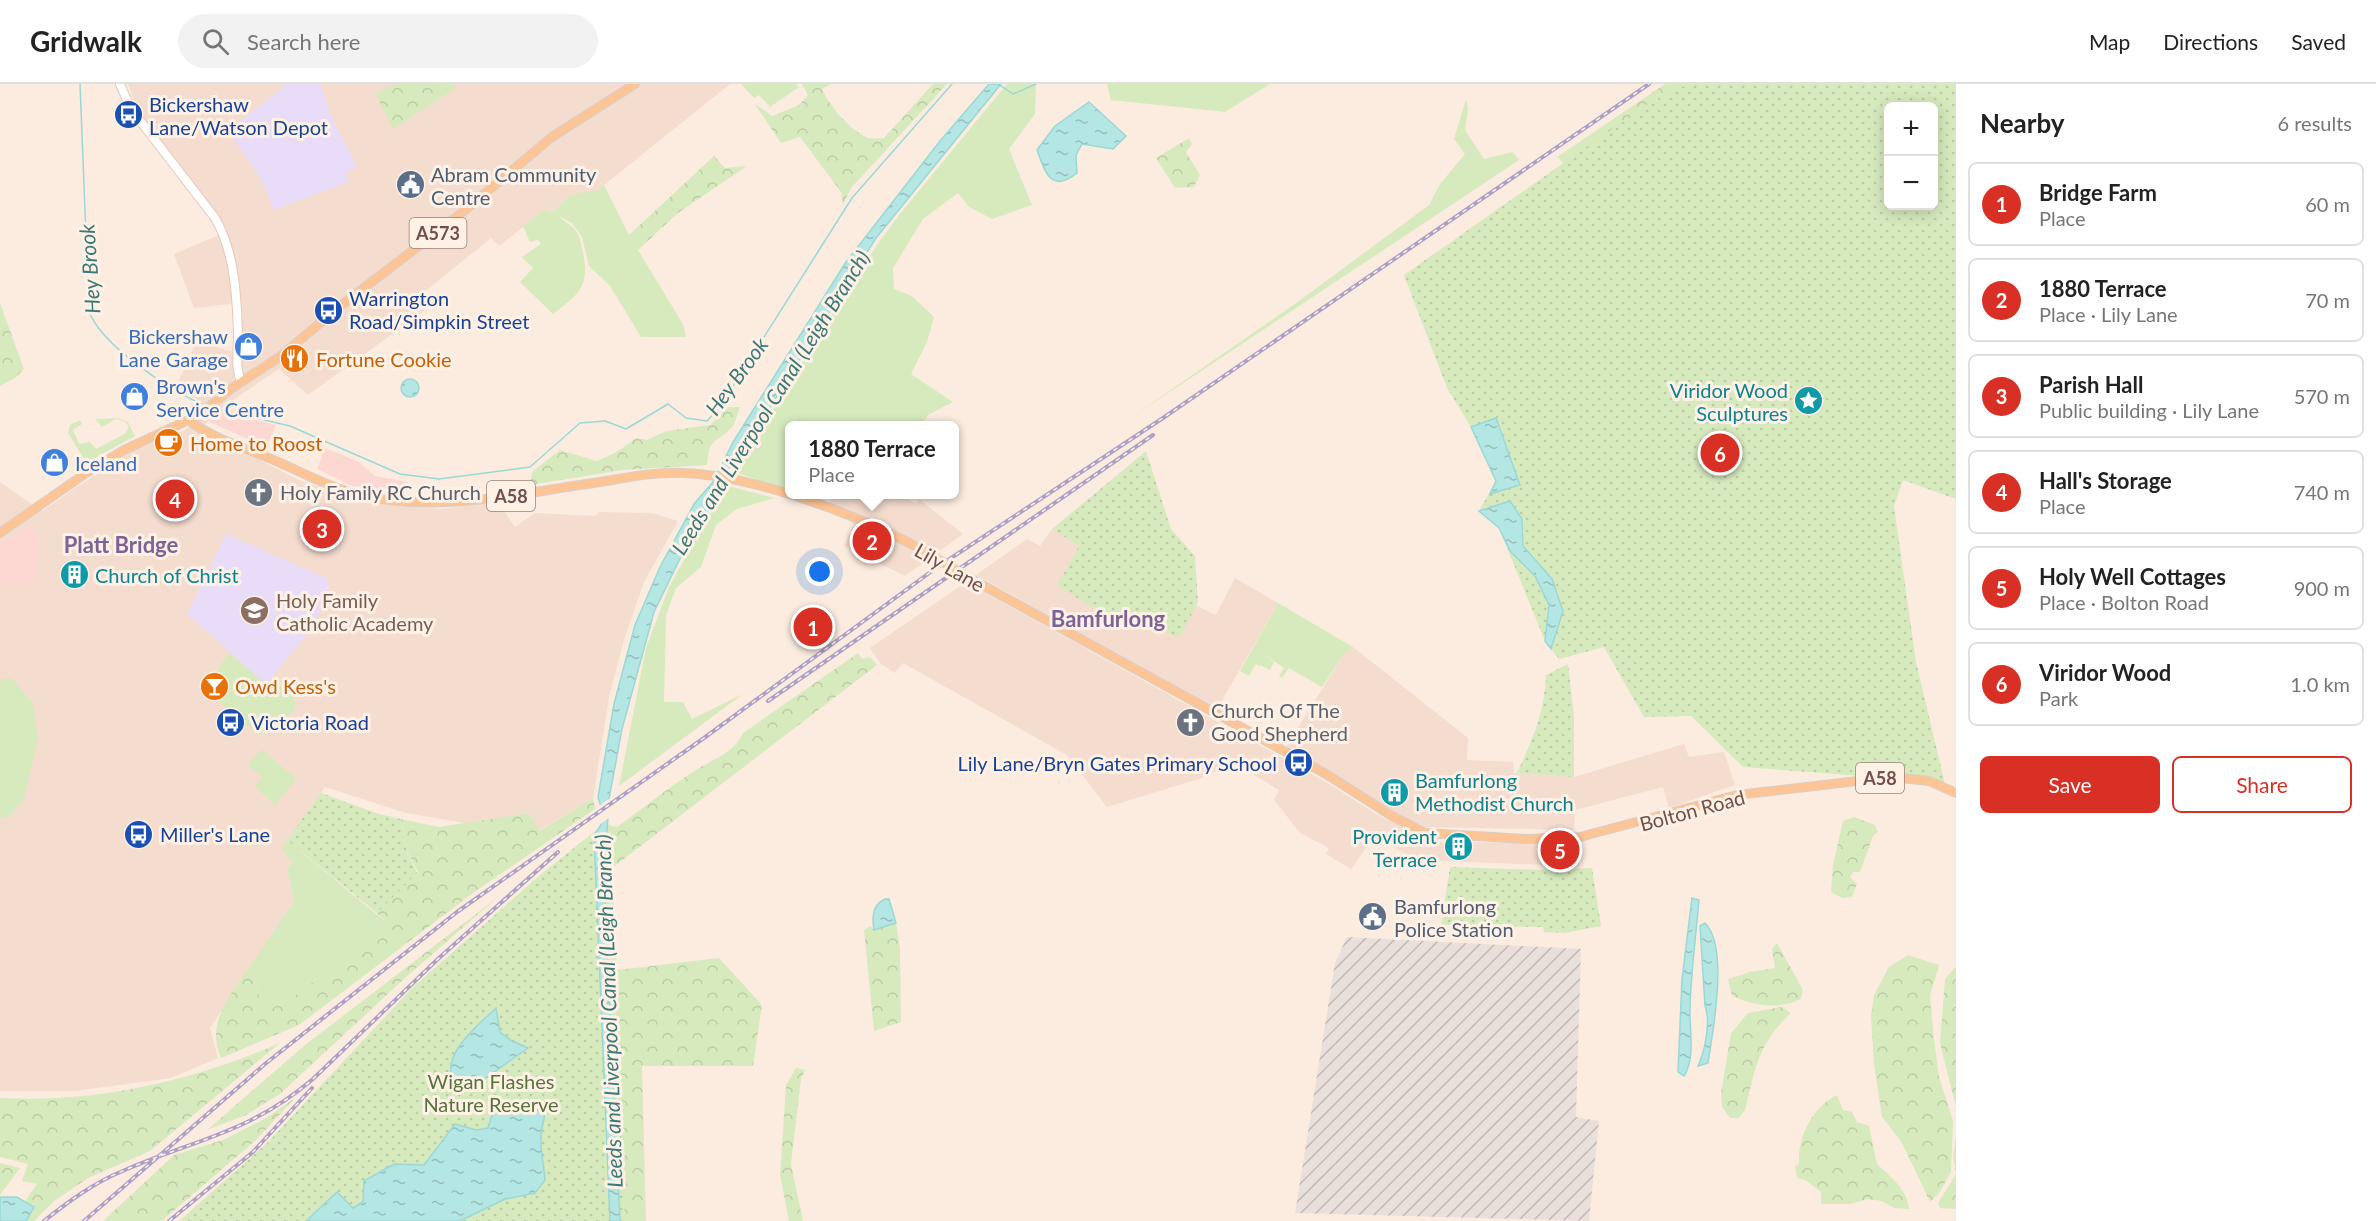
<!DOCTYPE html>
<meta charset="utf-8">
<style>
:root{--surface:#fff;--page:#f2f2f2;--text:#222;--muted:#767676;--line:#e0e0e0;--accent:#d93025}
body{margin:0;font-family:Lato,sans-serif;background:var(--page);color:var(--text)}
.controls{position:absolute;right:18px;top:18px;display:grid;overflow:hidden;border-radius:9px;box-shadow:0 3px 15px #0003}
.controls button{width:54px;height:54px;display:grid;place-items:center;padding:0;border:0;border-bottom:2px solid var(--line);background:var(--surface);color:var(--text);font:30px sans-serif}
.you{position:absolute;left:820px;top:488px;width:21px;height:21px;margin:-15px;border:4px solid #fff;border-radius:50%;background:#1a73e8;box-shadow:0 0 0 9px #1a73e833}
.badge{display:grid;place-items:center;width:39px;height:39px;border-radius:50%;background:var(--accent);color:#fff;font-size:20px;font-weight:700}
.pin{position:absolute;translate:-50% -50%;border:3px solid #fff;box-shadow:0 2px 6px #0006}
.popup{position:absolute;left:785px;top:337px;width:174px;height:78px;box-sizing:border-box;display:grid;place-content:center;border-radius:9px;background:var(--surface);filter:drop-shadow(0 2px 4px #0005);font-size:20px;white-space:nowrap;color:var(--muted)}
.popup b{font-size:22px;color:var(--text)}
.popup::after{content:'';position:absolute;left:50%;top:100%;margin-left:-12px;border:12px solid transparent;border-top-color:var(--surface)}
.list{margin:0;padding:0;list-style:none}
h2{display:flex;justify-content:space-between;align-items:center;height:78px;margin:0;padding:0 24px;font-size:26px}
h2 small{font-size:20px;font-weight:400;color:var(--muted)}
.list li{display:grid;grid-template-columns:39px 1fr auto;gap:18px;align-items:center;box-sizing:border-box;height:84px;margin:0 12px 12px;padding:0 12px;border:2px solid var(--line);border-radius:9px}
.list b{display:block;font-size:22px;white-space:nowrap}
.list p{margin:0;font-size:20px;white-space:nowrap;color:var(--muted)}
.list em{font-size:20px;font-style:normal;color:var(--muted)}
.actions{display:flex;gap:12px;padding:18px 24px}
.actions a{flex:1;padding:14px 0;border:2px solid var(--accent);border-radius:9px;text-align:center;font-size:21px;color:var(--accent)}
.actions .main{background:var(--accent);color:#fff}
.icon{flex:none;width:33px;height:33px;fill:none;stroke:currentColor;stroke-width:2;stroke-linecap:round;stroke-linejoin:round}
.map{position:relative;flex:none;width:1956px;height:1137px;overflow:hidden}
header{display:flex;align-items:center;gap:36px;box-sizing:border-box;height:84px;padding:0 30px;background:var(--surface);border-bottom:2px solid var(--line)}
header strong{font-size:28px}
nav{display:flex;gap:33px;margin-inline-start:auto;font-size:21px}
.search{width:420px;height:54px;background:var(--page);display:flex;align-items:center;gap:15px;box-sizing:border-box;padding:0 21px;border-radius:33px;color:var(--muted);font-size:22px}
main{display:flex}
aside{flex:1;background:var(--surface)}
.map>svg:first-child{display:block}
.residential{fill:#f4dcce}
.commercial{fill:#fdd8d2}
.industrial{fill:url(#industrial-furrows)}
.education{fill:#e9dcf8}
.grass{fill:#d7eabe}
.forest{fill:url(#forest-crowns)}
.park{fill:url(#park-dots);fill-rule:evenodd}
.water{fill:url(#water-ripples);stroke:#9ad8d6;stroke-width:1.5}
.pier{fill:#fcecdf}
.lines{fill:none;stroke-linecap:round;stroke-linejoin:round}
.stream{stroke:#9ad8d6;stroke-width:1.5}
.secondary-casing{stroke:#e7c8bb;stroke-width:10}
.primary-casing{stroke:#d8cecb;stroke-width:10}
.secondary{stroke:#fff;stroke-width:8}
.primary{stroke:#fdc596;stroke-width:8}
.rail-casing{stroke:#ad9fc5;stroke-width:4}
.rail{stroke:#fff1e6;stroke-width:1.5;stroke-dasharray:4.5;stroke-linecap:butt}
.primary-bridge-casing{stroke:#d8cecb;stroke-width:10;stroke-linecap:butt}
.primary-bridge{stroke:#fdc596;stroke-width:8}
.labels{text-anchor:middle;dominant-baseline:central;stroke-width:6;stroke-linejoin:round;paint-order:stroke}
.shield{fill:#fff1e6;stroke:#9d8077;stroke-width:1.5}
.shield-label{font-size:18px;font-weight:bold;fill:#734f47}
.transit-label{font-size:20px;fill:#164399;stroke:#fff1e6;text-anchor:start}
.service-label{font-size:20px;fill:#4e5e75;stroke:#fff1e6;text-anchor:start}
.shop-label{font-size:20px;fill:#366cbe;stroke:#fff1e6;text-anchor:start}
.food-label{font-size:20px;fill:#c56008;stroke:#fff1e6;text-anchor:start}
.culture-label{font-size:20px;fill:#0d838f;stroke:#fff1e6;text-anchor:end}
.worship-label{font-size:20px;fill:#5b616d;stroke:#fff1e6;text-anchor:start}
.street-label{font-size:20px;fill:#734f47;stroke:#fff1e6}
.education-label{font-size:20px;fill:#785e54;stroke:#fff1e6;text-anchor:start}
.park-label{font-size:20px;fill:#56743c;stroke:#fff1e6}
.water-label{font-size:21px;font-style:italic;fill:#3b7978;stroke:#fff1e6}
.quarter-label{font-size:22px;font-weight:bold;fill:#7c6297;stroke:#fff1e6}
</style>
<header>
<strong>Gridwalk</strong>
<div class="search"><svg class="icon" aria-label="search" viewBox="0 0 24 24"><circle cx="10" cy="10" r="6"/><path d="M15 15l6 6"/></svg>Search here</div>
<nav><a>Map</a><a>Directions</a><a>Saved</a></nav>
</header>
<main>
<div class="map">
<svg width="1956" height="1137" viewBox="0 0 1956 1137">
<defs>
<pattern id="industrial-furrows" width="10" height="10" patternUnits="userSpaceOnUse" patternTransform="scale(1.5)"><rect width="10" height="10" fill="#eae0db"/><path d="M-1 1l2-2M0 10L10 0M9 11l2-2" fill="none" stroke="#c2b8b3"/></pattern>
<pattern id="forest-crowns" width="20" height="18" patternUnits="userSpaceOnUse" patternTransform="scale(1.5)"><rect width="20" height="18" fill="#d7eabe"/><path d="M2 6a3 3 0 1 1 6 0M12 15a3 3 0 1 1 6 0" fill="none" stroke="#bccaa5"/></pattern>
<pattern id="park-dots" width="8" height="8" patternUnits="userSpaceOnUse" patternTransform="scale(1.5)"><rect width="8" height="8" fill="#d7eabe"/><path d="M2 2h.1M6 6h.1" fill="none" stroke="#bccaa5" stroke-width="1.8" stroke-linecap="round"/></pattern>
<pattern id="water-ripples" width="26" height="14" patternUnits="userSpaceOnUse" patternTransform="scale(1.5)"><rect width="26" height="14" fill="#b4e6e4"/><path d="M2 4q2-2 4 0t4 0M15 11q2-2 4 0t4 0" fill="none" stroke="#97bdbb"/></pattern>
</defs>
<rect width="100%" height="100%" fill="#fcecdf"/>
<path class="residential" d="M128,0h602l-132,106 -28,5 -18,18 -6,-4 -47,37 -8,-8 -78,63 11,10 -116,84 -29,-26 -49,33 -31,27 100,51 69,23 72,6 58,-7 17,25 20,-14 60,3 4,-4 53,1 26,8 -34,61 -20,58 -15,57 -16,101 -55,33 -9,-18 -64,10 -59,-10 -81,-26 -43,63 10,12 -5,7 7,32 -84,127 8,30 -47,20 -96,13h-75v-609l42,29 90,-61 51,-19 29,-21 -35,-25 19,-43 46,12 -3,-51 -45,5 -20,-54 52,-22 -5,-12 -81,-103z
M833,411h69l14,9 3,-5 44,35 -58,42 -61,-30 10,-22 -25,-19z
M1052,445l27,17 -21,40 122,51 15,-32 21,10 19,-37 43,25 -61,106 -241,-134 51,-36 13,7z
M966,498l360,200 50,32 51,25 12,3 136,1v23l-158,-6 -43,-23 -23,32 -25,-15 3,-6 -29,-15 -26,-33 5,-10 -28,-17 2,-4 -14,-8 -40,18 -92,28 -40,-52 -164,-92 -8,10 -14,-9 -11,-16z
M1353,563l115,91 -1,22 46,2 1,11 60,4 110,-33 5,13 35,-5 11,33 -66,23 -6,-21 -88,23 -1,20 -150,-3 -9,-3 -129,-77 58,-93z"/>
<path class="commercial" d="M220,327l56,14 -9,23 -59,-27z
M325,364l34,14 16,14 33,6 -1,9 -55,-5 -35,-17z
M30,442l7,10 1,17 -4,28 -34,4v-41z"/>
<path class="industrial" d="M1347,853l234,12 -5,168 23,4 -10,100 -294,-8 40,-250z"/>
<path class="education" d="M287,0h33l11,32 26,50 -11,7 2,9 -74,28 -14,-33 -32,-46z
M226,450l102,45v17l-18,35 -44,53 -79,-70z"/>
<path class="grass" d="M741,0h55l3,3 -29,20 -11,-12 -5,3z
M1007,0h29l-1,30 -26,35 23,56 -40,14 -23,-12 -11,-14 -35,26 -30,49 1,21 18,7 22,21 -7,25 -16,32 42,28 -25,13 -7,10 -131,1 -1,65 -54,-19 120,-196 44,-61z
M1107,0h163l-45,28 -114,-12z
M1466,15l2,10 -3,21 19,29 29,-7 6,8 -390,259 163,-113 137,-101 11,-21 25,-30 -11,-15z
M604,101l25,50 55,91 2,11h-45l-31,-51 -21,-20 -7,-29 -10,-14 -13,-7c4,5 13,9 17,15 5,7 5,14 7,22 7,34 -4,41 -30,61l-33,-32 13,-14 -11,-11 19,-13 -3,-4 -8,2 -7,-16 23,-17 6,4 18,-18 28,-5z
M118,334l10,4 7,14 -44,24 -7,-1 -16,-26 2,-8 10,-5 2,4 -9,6 6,14 11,-2 6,7 30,-16 3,-7 -5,-5 -8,-2 -14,8 -7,-8z
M720,400l55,14 -38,11 -21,16 -15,42 -25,21 -10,27 -2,87h19l9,17 51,-25 -124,92 27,-138 23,-61 50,-90z
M1278,519l75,44 -9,7 -22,33 -33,-19 -7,10 -3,-2 5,-8 -19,-13 9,7 -4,8 -10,-5 1,-3 -2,4 -3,-2 -7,12 -9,-5z
M229,569l37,32 7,-7 22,19v11l-11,13 -8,-5 -16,20 -43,-36 13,-16 -14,-12z
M11,594l22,25 5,36 -14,60 -16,19h-8v-139z
M262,665l34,30 -21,26 -20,-18 7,-10 -14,-12z
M287,756l99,82 -84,69 -38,22 -13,-48 43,-64 -7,-32 5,-7 -10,-12z"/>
<path class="forest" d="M396,0h56l5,3 -64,42 -18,-36z
M802,0h29l-9,5c7,16 29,43 47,49 4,1 11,0 15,0l49,-54h14l-96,104 -8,17 -2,-13 -41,-55 -19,6 -27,-40 18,13 27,-11 9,-10z
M1665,0h74l-161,94 -21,-21z
M1189,54l3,6 -6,8 14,23 -6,12 -19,1 -19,-30z
M714,72l11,12 22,-2 -69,47 -40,37 -9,-15z
M0,219l24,66 -9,9 -15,8z
M728,323h12c-2,5 -4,14 -7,19 -15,17 -25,11 -26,39l-84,5 -94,15 4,-14 27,-21 37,11 20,-9 19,-14 11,2 19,-9 44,-6z
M858,569l4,6 8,-2 7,8 -265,203 5,102 102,-12 43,47 -9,61h-111l4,155h-26l-14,-397 11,3c25,-18 49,-38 76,-55 17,-12 41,-18 50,-39z
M593,714l2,11 -122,84 -174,132 -78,33c-16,-37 10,-63 30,-93l13,48 38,-22 84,-69 -9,-9 41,-41 -12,-23 -5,-30 38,8 90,-14 10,18z
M1854,733l21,8 3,7 -5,4 -13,36h-7l-3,5 7,7 -5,13 -10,1 -11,-6 2,-27 10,-44z
M498,813l-93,81 -125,116 -34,21 -39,15 98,-85z
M896,839l4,25 1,74 -27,9 -10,-101 6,-4 4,4z
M1777,859l26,47 -2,9c-23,11 -46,7 -69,-3l-4,-17 21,-7 26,-4 -3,-19z
M1908,871l31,10 -9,31 4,43 5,38 14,44 -2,51 -12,21 -9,9 -28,-59 -20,-26 -8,-52 -3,-49 3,-21 15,-28z
M1955,883l1,1v139l-16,-64 5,-64z
M1782,923l9,6c-34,32 -35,55 -46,97l-6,8h-9l-8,-11 -1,-14 10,-60 17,-20z
M280,959l-130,108 -62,27 -35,24 -19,19h-8l8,-14 -9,-6 12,-17 -15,-3 6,-17 -28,-7v-59c96,5 192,-17 280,-55z
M796,984l9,2 -4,9 -10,85 12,57h-14l-9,-46 6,-90z
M1837,1011l6,15 9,2 5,10 12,4 8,38c14,13 30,25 32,45l-15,-1 -12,-7 -15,-2 -17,5h-29v-12l-16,-12 -8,-2 -2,-12 4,-2c-2,-26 14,-58 38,-69z
M295,1014l-39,42 -94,81h-59l71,-66 49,-15 43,-22z
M1956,1053v72l-16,-1 -2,-5 18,-29 -3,-17z
M0,1079l20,5 -20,27z"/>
<path class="park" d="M1689,0h267v415l-53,-19 -9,26 22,156 30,126 -17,-7 -186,-14 -52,-51 -47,1 -40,-70 -45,12 -14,-18 -46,-113 -20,-17 17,-30 -25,-54 -24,-39 -43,-113 245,-172zM1888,22h46v100h-46z
M1146,367l25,78 24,27 3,46 -18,35 -80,-25 -43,-27 22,-39 -27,-17z
M1568,580l6,52v61l-57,-4c15,-32 28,-62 29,-98z
M321,709l58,21 22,5 5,30 11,24 -40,40 -90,-73z
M608,737l17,400h-446l89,-79 144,-154 129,-114z
M1450,783l95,3 47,-2 9,58 -37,7 -20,-1 -1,-5 -102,-2z"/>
<path class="water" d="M989,0h12l-125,154 -132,211 -18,24 -6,11 -1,13 -26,35 -39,80 -32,117 -13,70 -5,80 16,342h-10l-16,-386 7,-10v-18l-3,-10 16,-93 21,-79 25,-58 34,-63 19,-22 20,-40 113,-180 94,-121z
M1089,18l37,34 -13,13 -31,-5 -6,11 1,18c-26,21 -32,-1 -40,-23l18,-24z
M401 304a9 9 0 1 1 18 0a9 9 0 1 1-18 0Z
M1496,334l24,67 -30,9 6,-13 -25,-54z
M1510,417l12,18 1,27 29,33 11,32 -12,38 -6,-8 4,-36 -14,-29 -25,-25 -11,-23 -20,-17z
M1692,814l7,2c-3,36 -8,72 -9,107 -1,21 6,51 -6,69l-6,-4 4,-93z
M885,815h4l7,24 -22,7c-2,-12 -2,-25 11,-31z
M1705,839c24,24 8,107 3,140l-10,3c7,-15 13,-45 7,-60l-5,-80z
M496,924l4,24 12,9 16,7 -55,39h-17c-20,-29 20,-60 40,-79z
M537,1015c12,18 6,18 4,36 -1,14 3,31 4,45l-10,13 -30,6 -45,22h-154l31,-29 16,16 10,-6 1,-21 30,-17 30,1 31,-41 21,6 12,-2 4,-13z
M0,1113h17l17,10 -8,14h-26z"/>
<path class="pier" d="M612,713l-2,20 -15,11 2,-21z"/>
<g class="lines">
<path class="stream" d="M80,0l9,227c11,33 83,82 116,94
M998,0l15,10 23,-10
M213,324l77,18 110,48 39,5 91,-12 50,-44 25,-2 21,8 42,-25 18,14 21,3 12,-13 133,-210 100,-114"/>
<defs>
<path id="secondary" d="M120,0l11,25 84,109c20,34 22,80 23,118 0,17 -3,31 3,46"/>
<path id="primary" d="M190,337c21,17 61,29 86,40 26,11 52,26 80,33 73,19 151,2 224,-9 34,-4 69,-14 104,-12 73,3 184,45 247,82
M0,449l86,-60 38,-23 75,-35 33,-27 49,-32 58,-49 119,-91 94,-79 83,-53
M966,492l360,198 66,42 33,17 102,6 53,-2 157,-42 155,-18 37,4 27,12"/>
</defs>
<use href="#secondary" class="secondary-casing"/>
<use href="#primary" class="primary-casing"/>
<use href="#secondary" class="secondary"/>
<use href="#primary" class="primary"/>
<defs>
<path id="rail" d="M768,617l385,-266
M44,1137c25,-20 51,-39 81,-51 72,-31 126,-38 188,-91l126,-121 119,-106
M84,1137l181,-157 192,-152 247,-174 232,-170 227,-150 486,-334
M169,1137l84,-69 59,-64"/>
</defs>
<use href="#rail" class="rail-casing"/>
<use href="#rail" class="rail"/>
<defs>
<path id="primary-bridge" d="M931,471l35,21"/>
</defs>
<use href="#primary-bridge" class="primary-bridge-casing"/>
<use href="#primary-bridge" class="primary-bridge"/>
</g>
<defs>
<symbol id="bus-disc" viewBox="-11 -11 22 22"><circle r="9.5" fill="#1a4fb4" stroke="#fff1e6"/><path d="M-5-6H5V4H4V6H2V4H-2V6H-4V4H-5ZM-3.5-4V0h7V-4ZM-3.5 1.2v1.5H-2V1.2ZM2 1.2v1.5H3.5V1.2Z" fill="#fff"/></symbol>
<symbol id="civic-disc" viewBox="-11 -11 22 22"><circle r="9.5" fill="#5c6f8a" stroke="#fff1e6"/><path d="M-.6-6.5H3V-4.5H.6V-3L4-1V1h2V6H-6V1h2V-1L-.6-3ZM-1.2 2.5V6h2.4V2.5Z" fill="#fff"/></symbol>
<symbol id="shop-disc" viewBox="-11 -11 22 22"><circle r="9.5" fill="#3f7fe0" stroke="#fff1e6"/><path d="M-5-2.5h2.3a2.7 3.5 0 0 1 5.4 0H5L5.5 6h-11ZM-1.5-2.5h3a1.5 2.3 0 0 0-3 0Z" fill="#fff"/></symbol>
<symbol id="restaurant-disc" viewBox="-11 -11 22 22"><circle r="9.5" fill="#e8710a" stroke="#fff1e6"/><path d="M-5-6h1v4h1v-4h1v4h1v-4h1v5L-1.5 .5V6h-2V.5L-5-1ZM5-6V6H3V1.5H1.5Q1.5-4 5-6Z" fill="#fff"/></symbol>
<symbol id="sight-disc" viewBox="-11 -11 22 22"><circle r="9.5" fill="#0f9aa8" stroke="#fff1e6"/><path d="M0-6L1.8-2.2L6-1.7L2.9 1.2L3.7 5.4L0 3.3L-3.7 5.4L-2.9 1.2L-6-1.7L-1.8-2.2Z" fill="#fff"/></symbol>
<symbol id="cafe-disc" viewBox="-11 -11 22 22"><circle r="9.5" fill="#e8710a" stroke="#fff1e6"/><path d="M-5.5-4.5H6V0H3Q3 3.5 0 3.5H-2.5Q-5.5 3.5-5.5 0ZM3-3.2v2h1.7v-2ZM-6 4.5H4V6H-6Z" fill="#fff"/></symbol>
<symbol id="church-disc" viewBox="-11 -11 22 22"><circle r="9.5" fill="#6b7280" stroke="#fff1e6"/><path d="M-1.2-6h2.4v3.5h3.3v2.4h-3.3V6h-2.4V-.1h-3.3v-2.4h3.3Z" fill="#fff"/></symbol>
<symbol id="building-disc" viewBox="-11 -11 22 22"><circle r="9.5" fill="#0f9aa8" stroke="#fff1e6"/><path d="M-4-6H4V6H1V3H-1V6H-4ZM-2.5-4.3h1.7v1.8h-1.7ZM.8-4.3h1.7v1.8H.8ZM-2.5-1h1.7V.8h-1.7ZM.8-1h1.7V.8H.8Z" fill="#fff"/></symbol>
<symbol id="school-disc" viewBox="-11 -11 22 22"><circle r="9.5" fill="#8d6e63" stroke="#fff1e6"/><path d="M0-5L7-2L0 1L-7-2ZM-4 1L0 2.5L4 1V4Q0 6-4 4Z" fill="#fff"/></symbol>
<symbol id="bar-disc" viewBox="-11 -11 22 22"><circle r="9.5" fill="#e8710a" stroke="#fff1e6"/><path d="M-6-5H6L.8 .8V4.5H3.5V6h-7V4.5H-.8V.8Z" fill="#fff"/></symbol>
</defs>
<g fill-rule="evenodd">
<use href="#bus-disc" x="112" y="14" width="33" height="33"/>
<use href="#civic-disc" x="394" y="84" width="33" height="33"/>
<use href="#bus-disc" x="312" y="210" width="33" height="33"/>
<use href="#shop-disc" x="232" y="246" width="33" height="33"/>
<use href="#restaurant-disc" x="278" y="258" width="33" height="33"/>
<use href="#shop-disc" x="118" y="296" width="33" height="33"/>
<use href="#sight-disc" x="1792" y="300" width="33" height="33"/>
<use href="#cafe-disc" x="152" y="342" width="33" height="33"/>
<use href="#shop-disc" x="38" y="362" width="33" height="33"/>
<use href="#church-disc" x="242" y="392" width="33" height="33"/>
<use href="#building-disc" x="58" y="474" width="33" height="33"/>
<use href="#school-disc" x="238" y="510" width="33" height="33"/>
<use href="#bar-disc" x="198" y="586" width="33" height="33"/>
<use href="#bus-disc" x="214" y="622" width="33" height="33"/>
<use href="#church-disc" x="1174" y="622" width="33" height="33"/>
<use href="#bus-disc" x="1282" y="662" width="33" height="33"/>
<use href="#building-disc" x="1378" y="692" width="33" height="33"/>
<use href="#bus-disc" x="122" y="734" width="33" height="33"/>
<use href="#building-disc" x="1442" y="746" width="33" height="33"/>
<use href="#civic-disc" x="1356" y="816" width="33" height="33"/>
</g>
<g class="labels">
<g class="shield">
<rect x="409.5" y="134" width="57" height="30" rx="4.5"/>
<rect x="487" y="397" width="48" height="30" rx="4.5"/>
<rect x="1856" y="679" width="48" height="30" rx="4.5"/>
</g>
<g class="shield-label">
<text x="438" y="149">A573</text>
<text x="511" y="412">A58</text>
<text x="1880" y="694">A58</text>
</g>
<g class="transit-label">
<text x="149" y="20">Bickershaw<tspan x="149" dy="23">Lane/Watson Depot</tspan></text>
<text x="349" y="214">Warrington<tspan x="349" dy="23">Road/Simpkin Street</tspan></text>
<text x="251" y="638">Victoria Road</text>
<text x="1277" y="679" text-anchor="end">Lily Lane/Bryn Gates Primary School</text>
<text x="160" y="750">Miller's Lane</text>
</g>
<g class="service-label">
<text x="431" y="90">Abram Community<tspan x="431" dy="23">Centre</tspan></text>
<text x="1394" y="822">Bamfurlong<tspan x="1394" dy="23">Police Station</tspan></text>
</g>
<g class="shop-label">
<text x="228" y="252" text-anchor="end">Bickershaw<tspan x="228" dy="23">Lane Garage</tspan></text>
<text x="156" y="302">Brown's<tspan x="156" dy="23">Service Centre</tspan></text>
<text x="75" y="379">Iceland</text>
</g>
<g class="food-label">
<text x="316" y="275">Fortune Cookie</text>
<text x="190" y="359">Home to Roost</text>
<text x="235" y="602">Owd Kess's</text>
</g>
<g class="culture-label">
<text x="1788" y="306">Viridor Wood<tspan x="1788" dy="23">Sculptures</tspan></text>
<text x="95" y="491" text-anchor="start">Church of Christ</text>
<text x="1415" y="696" text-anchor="start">Bamfurlong<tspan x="1415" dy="23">Methodist Church</tspan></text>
<text x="1437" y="752">Provident<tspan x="1437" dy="23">Terrace</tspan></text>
</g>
<g class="worship-label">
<text x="280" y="408">Holy Family RC Church</text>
<text x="1211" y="626">Church Of The<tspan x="1211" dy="23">Good Shepherd</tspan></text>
</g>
<g class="street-label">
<text transform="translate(950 483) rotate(30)">Lily Lane</text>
<text transform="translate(1692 726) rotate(-15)">Bolton Road</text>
</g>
<g class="education-label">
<text x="276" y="516">Holy Family<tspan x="276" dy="23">Catholic Academy</tspan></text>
</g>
<g class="park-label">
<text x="491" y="997">Wigan Flashes<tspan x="491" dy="23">Nature Reserve</tspan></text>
</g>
<g class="water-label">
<text transform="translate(89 185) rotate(-94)">Hey Brook</text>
<text transform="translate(736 292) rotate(-54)">Hey Brook</text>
<text transform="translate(770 318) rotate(-58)">Leeds and Liverpool Canal (Leigh Branch)</text>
<text transform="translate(608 927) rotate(-92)">Leeds and Liverpool Canal (Leigh Branch)</text>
</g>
<g class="quarter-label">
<text x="121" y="460">Platt Bridge</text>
<text x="1108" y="534">Bamfurlong</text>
</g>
</g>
</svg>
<div class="controls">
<button>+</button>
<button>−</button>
</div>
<div class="you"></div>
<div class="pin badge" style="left:813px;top:543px">1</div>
<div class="pin badge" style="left:872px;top:457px">2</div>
<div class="popup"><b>1880 Terrace</b>Place</div>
<div class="pin badge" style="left:322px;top:445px">3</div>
<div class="pin badge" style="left:175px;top:415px">4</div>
<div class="pin badge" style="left:1560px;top:766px">5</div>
<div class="pin badge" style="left:1720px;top:369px">6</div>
</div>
<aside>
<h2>Nearby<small>6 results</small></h2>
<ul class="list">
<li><span class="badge">1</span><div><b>Bridge Farm</b><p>Place</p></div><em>60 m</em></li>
<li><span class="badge">2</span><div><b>1880 Terrace</b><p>Place · Lily Lane</p></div><em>70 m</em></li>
<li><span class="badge">3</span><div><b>Parish Hall</b><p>Public building · Lily Lane</p></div><em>570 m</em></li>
<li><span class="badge">4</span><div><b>Hall's Storage</b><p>Place</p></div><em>740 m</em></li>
<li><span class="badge">5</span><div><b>Holy Well Cottages</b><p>Place · Bolton Road</p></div><em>900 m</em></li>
<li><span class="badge">6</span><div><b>Viridor Wood</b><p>Park</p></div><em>1.0 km</em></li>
</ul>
<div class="actions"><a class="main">Save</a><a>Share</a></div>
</aside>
</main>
